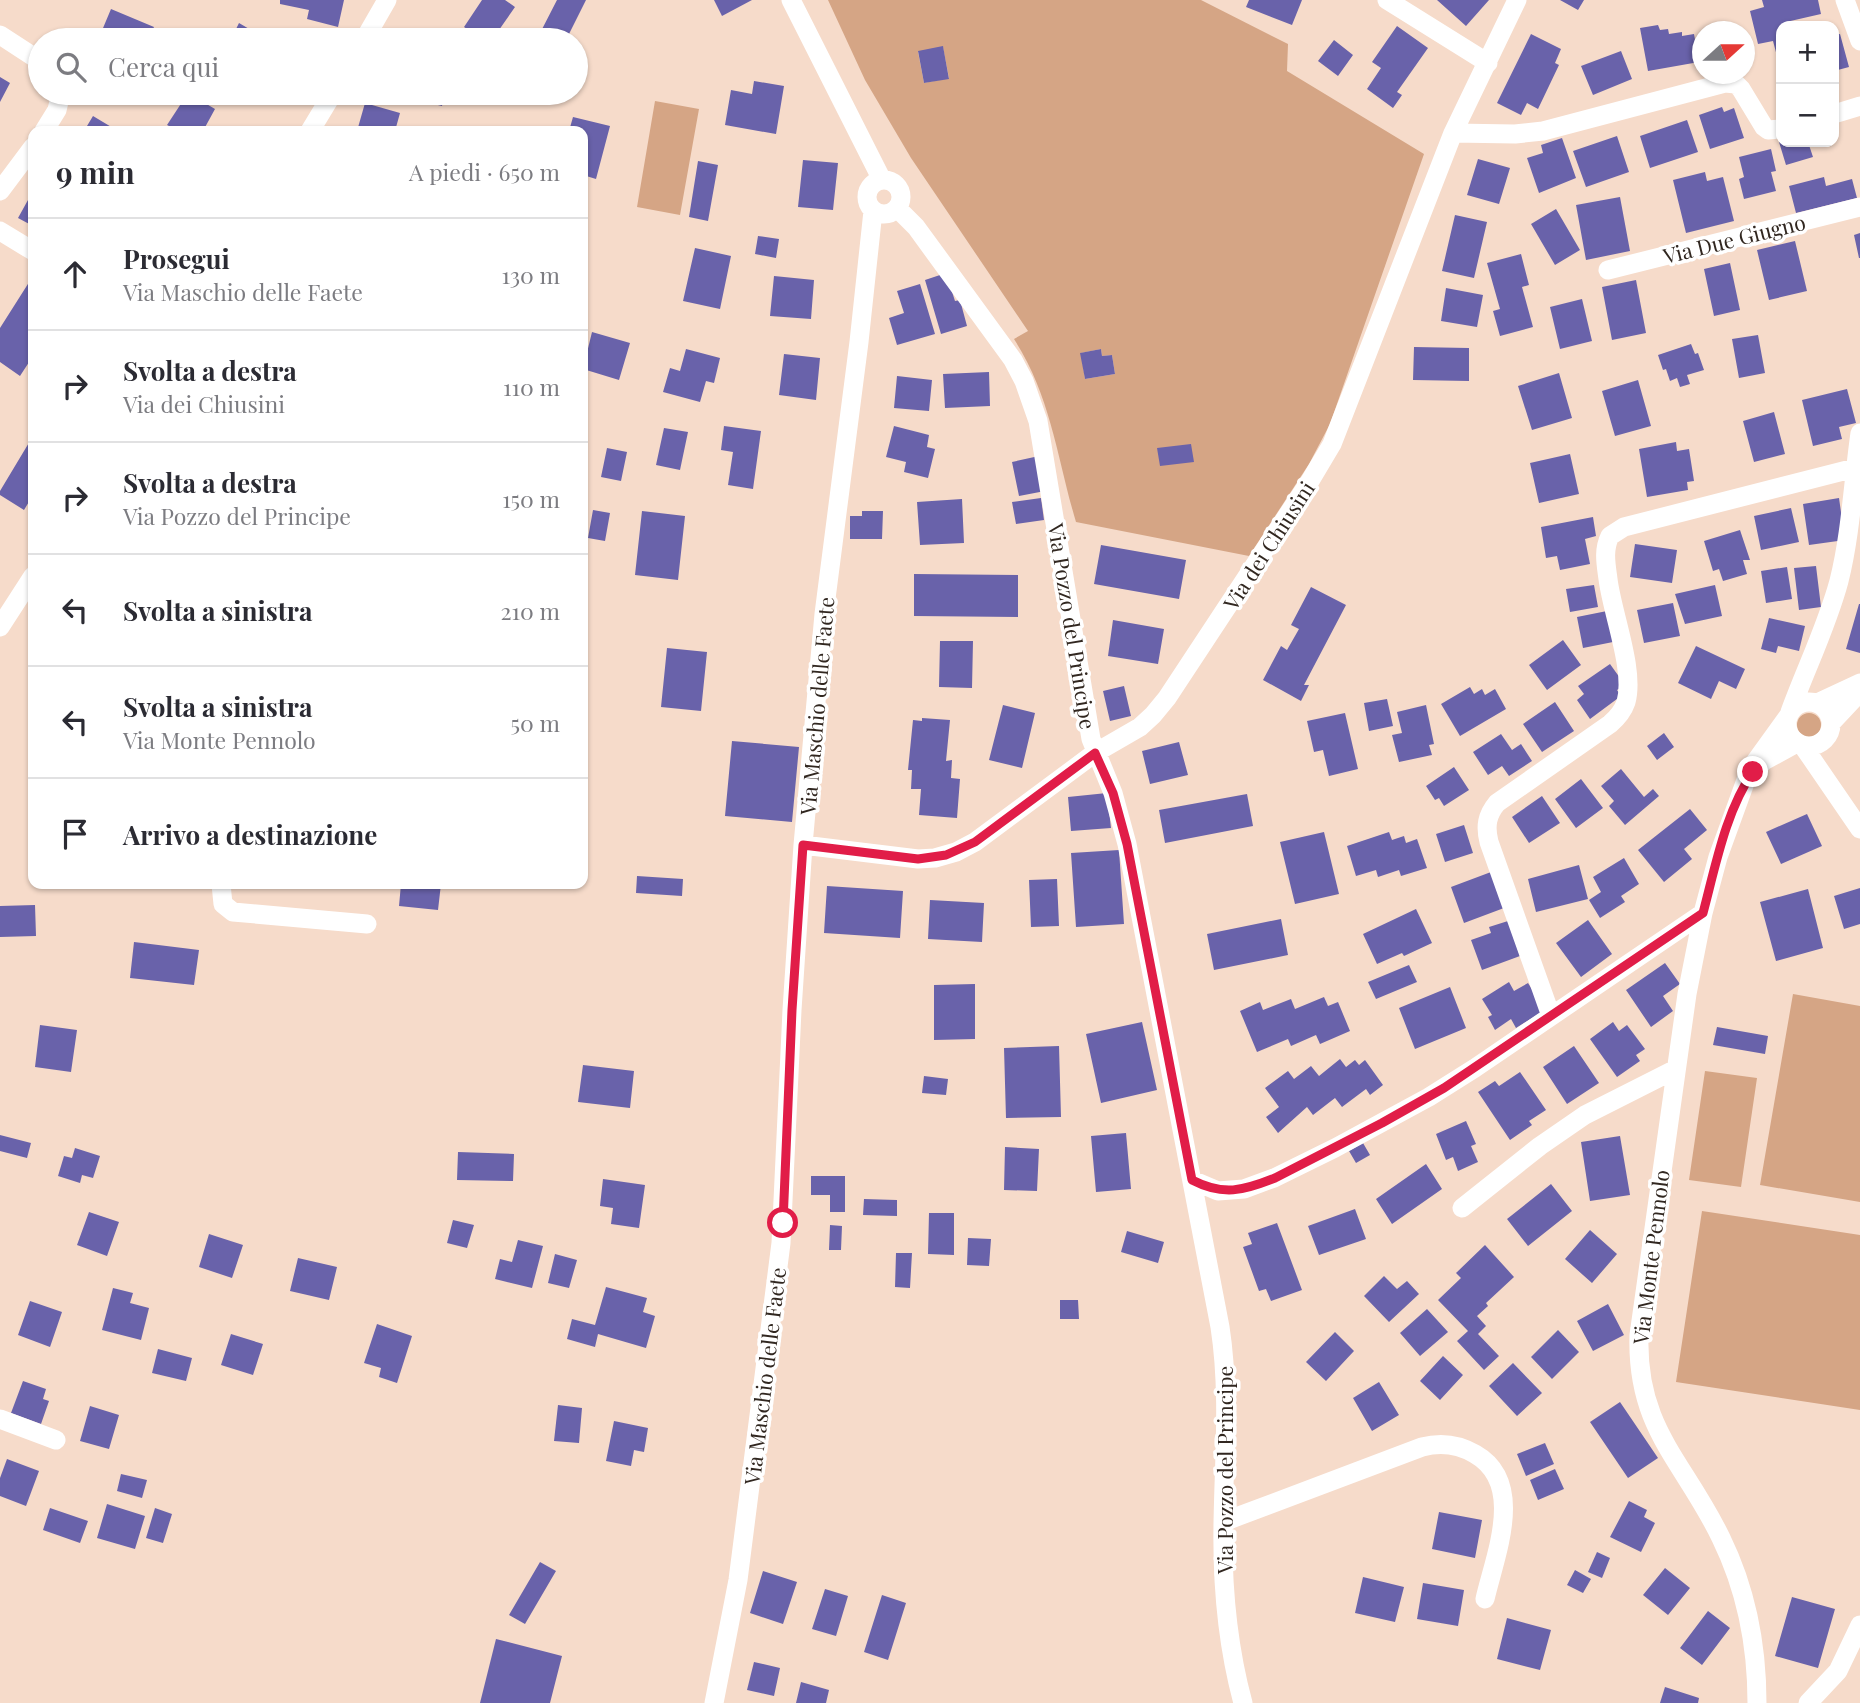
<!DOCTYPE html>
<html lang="it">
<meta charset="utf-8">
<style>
:root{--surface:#fff;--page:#f7f7f7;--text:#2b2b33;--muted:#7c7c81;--line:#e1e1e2}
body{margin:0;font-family:"Playfair Display",serif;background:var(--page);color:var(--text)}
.controls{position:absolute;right:21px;top:21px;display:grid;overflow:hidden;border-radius:14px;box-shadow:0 2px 5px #0004}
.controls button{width:63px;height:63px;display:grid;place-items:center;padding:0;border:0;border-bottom:2px solid var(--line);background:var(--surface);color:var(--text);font:35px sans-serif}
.compass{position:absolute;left:1692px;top:21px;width:63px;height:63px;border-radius:50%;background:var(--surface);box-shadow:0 2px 5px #0004;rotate:69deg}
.stop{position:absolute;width:21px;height:21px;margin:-16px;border:5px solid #e11d48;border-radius:50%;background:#fff}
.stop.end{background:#e11d48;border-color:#fff;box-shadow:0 2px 7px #0008}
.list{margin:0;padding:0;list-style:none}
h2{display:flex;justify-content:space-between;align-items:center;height:91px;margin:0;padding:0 28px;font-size:30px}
h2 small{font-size:23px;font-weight:400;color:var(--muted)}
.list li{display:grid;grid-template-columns:46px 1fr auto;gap:21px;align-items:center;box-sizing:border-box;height:112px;padding:0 28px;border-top:2px solid var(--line)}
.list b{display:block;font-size:26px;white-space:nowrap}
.list p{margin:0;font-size:23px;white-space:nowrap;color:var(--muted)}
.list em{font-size:23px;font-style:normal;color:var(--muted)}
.icon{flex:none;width:38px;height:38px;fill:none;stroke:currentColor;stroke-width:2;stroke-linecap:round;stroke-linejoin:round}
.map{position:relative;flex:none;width:1860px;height:1703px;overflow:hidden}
.search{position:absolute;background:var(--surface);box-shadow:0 2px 5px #0004;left:28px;top:28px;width:560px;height:77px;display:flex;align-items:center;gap:18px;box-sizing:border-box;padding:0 24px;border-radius:38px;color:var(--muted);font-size:26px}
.panel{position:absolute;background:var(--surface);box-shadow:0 2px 5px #0004;left:28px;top:126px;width:560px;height:763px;border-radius:14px}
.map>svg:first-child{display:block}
.green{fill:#d5a585;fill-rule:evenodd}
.building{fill:#6962aa}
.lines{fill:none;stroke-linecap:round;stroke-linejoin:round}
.minor{stroke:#fff;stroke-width:19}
.route{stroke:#e11d48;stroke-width:9}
.labels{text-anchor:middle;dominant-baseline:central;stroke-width:7;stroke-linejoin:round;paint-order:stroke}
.street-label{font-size:21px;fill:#312720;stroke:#fff}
</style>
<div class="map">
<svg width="1860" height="1703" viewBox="0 0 1860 1703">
<rect width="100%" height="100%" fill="#f6dbca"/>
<path class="green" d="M828,0h373l87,44 -1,27 137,83 -94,270 -21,40 -60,92 -173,-34c-19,-64 -25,-126 -62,-183l14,-8 -117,-173 -46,-78zM943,47l6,31 -25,5 -6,-31zM1101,349l1,7 10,-1 3,19 -30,5 -4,-26z
M655,101l44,8 -19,106 -43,-8z
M1797 725a12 12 0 1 1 24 0a12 12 0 1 1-24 0Z
M1793,994l67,12v196l-100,-17z
M1705,1071l52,7 -16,109 -52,-7z
M1702,1211l158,24v175l-184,-28z"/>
<path class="building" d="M280,0h64l-6,27 -31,-8 2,-9 -29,-6z
M482,0h23l10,7 -23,33h-9l-19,-13z
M557,0h29l-20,40h-22l-6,-3z
M714,0h38l-30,16z
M1249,0h53l-10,25 -46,-18z
M1437,0h52l-23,26z
M1560,0h24l-6,10z
M1762,0h56l3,14 -35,8 1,4h-6v45l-8,-30 -15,3 -8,-33 14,-4z
M111,9l43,18 -6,13h-50z
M239,23l29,17h-42l7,-12 3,1z
M1658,25l2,5 8,-1 1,5 13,-2v4l12,-2 5,28 -51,9 -8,-43z
M1397,26l31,22 -31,44 5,3 -9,13 -26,-19 14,-21 -9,-6z
M1531,34l30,15 -6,14 4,2 -21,44 -11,-6 -6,12 -24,-12z
M1840,34l9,33 -15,4v-36z
M1334,40l19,15 -15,21 -20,-15z
M943,46l6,33 -25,4 -6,-32z
M1621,51l11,28 -39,16 -12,-29z
M0,77l10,6 -10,19z
M754,81l30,5 -8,48 -51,-9 6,-35 21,4z
M188,93l27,16 -12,22h-24l-12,-6z
M419,93h26l-3,13 -25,-6z
M365,103l35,10 -5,18h-38z
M1722,107l2,5 10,-4 10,30 -34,11 -11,-34z
M93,116l25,15h-34z
M573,117l37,9 -14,53 -13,-4v-44h-14z
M1687,120l11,32 -48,16 -10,-32z
M1617,136l12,36 -43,15 -13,-36z
M1562,138l14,40 -37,15 -12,-35 16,-5 -2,-8z
M1779,142h29l5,15 -27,8z
M1771,149l5,22 -5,1 5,19 -32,8 -5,-20 5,-2 -5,-20z
M1478,159l32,9 -11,36 -32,-9z
M803,160l35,3 -5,47 -35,-3z
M698,161l20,4 -10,56 -19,-4z
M1705,172l2,9 16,-4 11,44 -48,12 -13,-53z
M1824,177l2,9 26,-7 5,19 -61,15 -7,-27z
M33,191v35l-15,-8z
M1620,197l10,54 -44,9 -10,-55z
M1556,209l24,41 -25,15 -24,-41z
M1455,215l32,7 -13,56 -32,-7z
M1860,233v25h-1l-5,-23z
M758,236l21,3 -3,19 -21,-4z
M1795,241l12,50 -38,9 -12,-50z
M695,248l36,8 -11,53 -37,-8z
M1521,254l8,31 -7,2 11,40 -33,9 -7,-25 7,-2 -13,-46z
M1730,263l10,47 -26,6 -10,-47z
M946,273l9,28 5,-1 7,26 -26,8 -16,-54z
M33,276v80l-13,20 -20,-14v-34z
M774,276l40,4 -3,39 -41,-3z
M1636,280l10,53 -34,7 -10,-53z
M920,284l15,50 -38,11 -8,-27 15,-5 -7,-22z
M1446,288l37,7 -6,32 -36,-6z
M1582,299l10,42 -32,8 -10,-42z
M592,332l38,11 -11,37 -36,-11z
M1758,335l7,38 -26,5 -7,-39z
M1691,344l4,10 3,-1 6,17 -17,5 3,9 -10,3 -3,-9 -7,3 -4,-12 -3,1 -5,-15z
M1414,347l55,1v33l-56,-1z
M686,349l34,9 -6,25 -8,-2 -6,21 -37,-10 7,-24 10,3z
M1101,349l1,7 10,-1 3,19 -30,5 -5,-26z
M784,354l36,4 -4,42 -37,-5z
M989,372l1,34 -45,2 -2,-34z
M1559,373l13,45 -40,12 -14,-44z
M897,376l35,4 -3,31 -35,-3z
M1638,380l13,46 -36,10 -13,-45z
M1847,389l9,34 -17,4 3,12 -29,7 -11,-46z
M1774,412l11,42 -31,8 -11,-41z
M724,426l37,5 -8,58 -25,-4 5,-33 -12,-2z
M894,426l35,9 -2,12 8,2 -7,29 -24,-6 2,-10 -20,-5z
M664,428l24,4 -8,38 -24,-5z
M33,436v59l-9,15 -24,-15v-4z
M1676,442l1,9 12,-2 5,32 -7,1 1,8 -41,7 -8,-48z
M1191,444l3,18 -34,4 -3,-18z
M607,448l20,4 -6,29 -20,-4z
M1570,454l9,40 -40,9 -9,-40z
M1039,456l6,35 -26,5 -7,-34z
M1041,498l3,22 -28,4 -4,-22z
M1839,498l6,42 -36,5 -6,-41z
M962,499l2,44 -44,2 -3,-43z
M1791,508l8,34 -38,8 -7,-34z
M593,510l17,3 -5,28 -17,-3z
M642,511l43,5 -7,64 -43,-5z
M862,511h21l-1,28h-32v-23h12z
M1593,517l3,19 -11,3 5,25 -30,6 -3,-14 -11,2 -5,-31z
M1740,530l10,30h-7l4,14 -24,7 -4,-12 -6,2 -9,-30z
M1635,544l42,6 -5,33 -42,-6z
M1101,545l85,15 -7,39 -85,-15z
M1816,566l5,41 -22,3 -5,-42z
M1787,567l5,32 -26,4 -5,-32z
M914,574l104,1v42l-104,-1z
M1594,585l4,22 -28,5 -4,-23z
M1715,585l7,31 -37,8 -10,-30z
M1311,587l35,18 -42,80h5l-8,16 -38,-21 18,-34 6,4 12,-21 -8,-4z
M1673,603l7,33 -36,7 -7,-33z
M1859,604h1v49l-14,-4z
M1607,611l6,31 -30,6 -6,-31z
M1769,618l36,8 -6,25 -21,-5 -2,7 -15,-4z
M1113,620l51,9 -6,35 -50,-8z
M1563,640l18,25 -34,25 -18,-25z
M940,641h33l-1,47 -33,-1z
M1696,646l49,23 -9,20 -17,-8 -8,18 -33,-16z
M667,648l40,4 -6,59 -40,-4z
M1610,664l15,21 -8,5 4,6 -31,23 -13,-19 7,-6 -6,-8z
M1124,686l7,30 -21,5 -7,-30z
M1470,687l4,7 8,-5 3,6 10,-6 11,20 -46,27 -19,-32z
M1387,699l6,27 -24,5 -5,-28z
M1555,702l19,29 -32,21 -19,-28z
M1003,705l32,8 -13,55 -33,-8z
M1426,705l8,39 -5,1 3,10 -33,7 -7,-27 10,-2 -5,-21z
M1345,713l13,56 -29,7 -6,-26 -9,2 -7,-31z
M922,718l28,2 -4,41 6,-1 -1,18 9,1 -3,39 -38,-3 2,-26h-10l1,-19h-4l5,-50 9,1z
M1664,733l10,14 -17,13 -10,-14z
M1501,734l11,16 9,-6 11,17 -23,15 -7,-10 -14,9 -15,-23z
M732,741l67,6 -7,75 -67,-6z
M1179,742l9,33 -38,9 -8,-33z
M1454,767l15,23 -25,16 -5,-8 -4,2 -9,-14z
M1621,769l23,28 9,-8 6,7 -34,29 -16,-19 5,-5 -13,-15z
M1581,779l22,29 -27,20 -21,-29z
M1107,793l4,35 -40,3 -3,-34z
M1247,794l6,32 -88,17 -6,-33z
M1542,796l18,27 -31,20 -17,-26z
M1690,809l17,21 -23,19 8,10 -28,23 -26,-32z
M1807,814l15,32 -41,18 -15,-32z
M1464,825l9,28 -28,9 -9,-28z
M1324,832l15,62 -44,10 -15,-62z
M1389,832l3,8 12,-4 2,7 11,-4 10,29 -26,8 -2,-6 -21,7 -2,-7 -20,6 -9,-30z
M1119,850l5,74 -48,3 -5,-74z
M1624,858l15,26 -18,12 4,6 -25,16 -11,-18 12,-8 -8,-15z
M1579,865l9,34 -52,13 -8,-33z
M1491,872l13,36 -40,15 -13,-36z
M637,876l46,3 -1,17 -46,-3z
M1057,879l2,47 -28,1 -2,-47z
M401,884h40l-3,26 -39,-4z
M827,886l76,5 -3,47 -76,-5z
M1860,888v36l-16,5 -10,-33z
M1808,889l15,59 -47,13 -16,-59z
M930,900l54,3 -2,39 -54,-3z
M35,905l1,31 -36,1v-31z
M1416,909l16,34 -28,13 -2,-3 -25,11 -14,-30z
M1281,919l7,36 -74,15 -7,-36z
M1588,920l24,34 -31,23 -25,-34z
M1508,921l12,35 -38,14 -11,-30 20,-7 -2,-6z
M134,942l65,8 -5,35 -64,-7z
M1665,963l15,21 -17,12 10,15 -22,16 -25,-37z
M1409,965l8,17 -41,17 -8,-17z
M1509,982l5,9 14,-8 17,27 -29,18 -5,-9 -16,11 -7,-13 4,-2 -10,-16z
M975,984v55l-41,1v-55z
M1450,987l16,41 -51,21 -16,-41z
M1324,997l4,9 10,-4 12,29 -30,13 -4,-9 -25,11 -3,-7 -31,13 -17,-41 20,-9 3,8 28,-11 4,10z
M1142,1022l15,68 -56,13 -15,-69z
M1613,1022l6,9 8,-6 18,24 -9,6 4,6 -23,16 -27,-38z
M40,1025l37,5 -6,42 -36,-5z
M1717,1027l51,9 -3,18 -52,-9z
M1059,1046l2,71 -55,1 -2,-70z
M1574,1046l25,37 -32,21 -24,-37z
M1340,1059l6,8 9,-7 4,5 6,-5 18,25 -13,10 -4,-6 -24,18 -7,-9 -22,17 -6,-8 -29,26 -12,-16 13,-10 -14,-19 23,-17 6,8 17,-13 8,10z
M583,1065l51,6 -4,37 -52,-6z
M1520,1072l26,38 -17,11 3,4 -22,15 -32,-48 17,-11 4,5z
M924,1076l24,3 -2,16 -24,-2z
M1466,1121l10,23 -5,2 7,16 -20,9 -5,-14 -7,3 -10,-26z
M1126,1133l5,56 -35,3 -5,-56z
M0,1135l31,8 -4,15 -27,-7z
M1620,1136l10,59 -40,6 -9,-59z
M1363,1143l7,12 -14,8 -7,-12z
M1005,1147l34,2 -2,42 -33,-1z
M75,1148l25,8 -7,22 -11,-3 -2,8 -22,-7 6,-20 8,2z
M458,1152l56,2 -1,27 -56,-1z
M1426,1164l16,25 -50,35 -16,-25z
M811,1176h34v36h-15v-17h-19z
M603,1179l42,6 -6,43 -28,-4 2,-16 -13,-2z
M1551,1184l21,27 -44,35 -21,-27z
M864,1199l33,1v16l-34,-1z
M1355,1209l11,30 -47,16 -11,-29z
M89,1212l30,10 -12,34 -30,-11z
M929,1213h25v42l-26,-1z
M453,1220l21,5 -7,23 -20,-5z
M1277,1223l25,67 -31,11 -5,-12 -7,2 -16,-44 9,-3 -4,-11z
M830,1225l12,1 -1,24h-12z
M1590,1230l27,24 -25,29 -27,-24z
M1127,1231l37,11 -6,21 -37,-11z
M209,1234l34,11 -11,33 -33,-11z
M968,1238l23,1 -2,27 -22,-1z
M518,1240l25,6 -11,42 -37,-9 5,-20 12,3z
M1485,1245l29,32 -28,26 2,3 -11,10 9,10 -8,8 21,22 -15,14 -27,-29 11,-10 -30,-31 23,-22 -5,-5z
M896,1253h16l-2,35 -15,-1z
M555,1254l22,6 -8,28 -21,-5z
M298,1258l39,9 -8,33 -39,-9z
M1384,1276l13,13 10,-8 12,13 -30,28 -25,-26z
M606,1287l41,11 -4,14 12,4 -9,32 -48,-14 -3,13 -28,-8 5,-20 23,6z
M113,1288l20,5 -3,10 19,5 -8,32 -39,-10z
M1060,1300h18l1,19h-19z
M30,1301l32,11 -12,35 -32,-12z
M1608,1304l16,31 -31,16 -16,-30z
M1427,1309l21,23 -28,24 -20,-23z
M377,1324l35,12 -15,47 -18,-6 2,-9 -17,-5z
M1558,1330l21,22 -27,27 -21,-22z
M1335,1332l19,19 -28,30 -20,-19z
M231,1334l32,10 -10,31 -32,-10z
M158,1349l34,9 -6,23 -34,-8z
M1443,1356l20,19 -23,25 -20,-19z
M1513,1363l29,30 -25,23 -28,-30z
M23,1381l23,8 -3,10 6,2 -8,23 -30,-11z
M1379,1382l20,33 -27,16 -19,-33z
M1620,1402l38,56 -30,20 -38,-56z
M558,1405l24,3 -3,35 -25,-2z
M90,1406l29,9 -10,34 -29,-8z
M614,1421l34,7 -4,24 -10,-2 -3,16 -25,-5z
M1545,1443l9,21 -28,12 -9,-22z
M7,1459l32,12 -13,35 -26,-10v-18z
M1555,1469l9,20 -26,11 -8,-20z
M121,1474l26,6 -5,18 -25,-7z
M1629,1501l18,9 -3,7 11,6 -14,29 -31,-15z
M107,1504l38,12 -10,33 -38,-11z
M50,1508l38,13 -8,22 -37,-13z
M155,1508l17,6 -9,29 -17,-5z
M1439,1512l43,8 -7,38 -43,-9z
M1597,1552l13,6 -8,20 -14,-6z
M540,1562l16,9 -31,53 -16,-9z
M1665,1568l25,20 -22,27 -25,-20z
M1575,1570l16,9 -8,14 -16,-8z
M763,1571l34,11 -14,42 -33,-11z
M1363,1577l41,10 -9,35 -40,-9z
M1423,1583l41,7 -6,36 -41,-7z
M825,1589l23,7 -12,40 -24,-7z
M882,1595l24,8 -18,57 -24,-8z
M1792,1597l43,12 -17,59 -43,-12z
M1708,1611l22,17 -28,37 -22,-17z
M1507,1618l44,12 -11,40 -43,-11z
M496,1639l66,17 -12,47h-70z
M754,1662l26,6 -6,28 -27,-6z
M801,1682l28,8 -3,13h-30z
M1665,1687l34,11 -1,5h-38z"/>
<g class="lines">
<path class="minor" d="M791,0l91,180
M1387,0l101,63
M1845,0l15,41
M0,35l40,26
M364,40l23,-40
M1834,114l26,-8
M44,131l13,-21 4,-17
M310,131l23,-38
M1453,133l62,1 28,-3 182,-48 11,1 5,5 23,38 4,3 13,-1
M867 197a17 17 0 1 1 34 0a17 17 0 1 1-34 0Z
M0,191l33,-44
M897,208l19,19 97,133 11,21 14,40 53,318 22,54 14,51 93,483c10,65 4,131 3,197 -1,60 4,120 20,179
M0,231l33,20
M1608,270l252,-63
M0,627l33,-51
M1787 724a22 22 0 1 1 44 0a22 22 0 1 1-44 0Z
M1817,703l43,-20
M1790,712c16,-44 37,-86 49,-131 12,-48 14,-99 21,-148
M1831,723l29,-31
M1803,746l57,83
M1755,770l9,-9 33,-18
M803,845l115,14 17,-1 21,-6 19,-10 120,-89 45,-26 13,-12 14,-17 143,-217 22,-37 121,-311 64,-133
M221,884l2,20 10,8 134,12
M1551,1016l-62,-174c-4,-16 -2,-27 8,-39l113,-79c7,-6 13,-13 16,-22 9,-32 -14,-89 -18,-123 -2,-15 -5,-29 2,-43l14,-9 231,-59
M1192,1180l26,11 26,-2 30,-11 61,-30 94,-51 46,-29 228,-155
M1462,1208l78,-62 45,-31 91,-46
M0,1419l56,21
M1223,1522l199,-75c19,-5 36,-3 53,7 51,29 20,101 10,145
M714,1703l24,-123 43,-337 11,-233 11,-165 21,-231 35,-272 14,-131
M1757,1703c0,-56 -11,-114 -36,-165 -37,-77 -85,-109 -82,-203l48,-341 16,-81 15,-56 32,-88 39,-54
M1808,1703l30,-32 22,-46"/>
</g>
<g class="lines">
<path class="route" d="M783,1223l9,-213 11,-165 115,14 28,-4 29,-13 120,-89 18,40 14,51 65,336c31,16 51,11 83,-2l107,-55 62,-35 259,-175c12,-45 23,-103 50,-141"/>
</g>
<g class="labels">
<g class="street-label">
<text transform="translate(1734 238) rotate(-14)">Via Due Giugno</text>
<text transform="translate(1268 545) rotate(-57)">Via dei Chiusini</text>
<text transform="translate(1073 626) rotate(81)">Via Pozzo del Principe</text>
<text transform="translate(816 706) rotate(-85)">Via Maschio delle Faete</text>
<text transform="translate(1650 1257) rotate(-83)">Via Monte Pennolo</text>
<text transform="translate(764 1376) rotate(-83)">Via Maschio delle Faete</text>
<text transform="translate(1224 1470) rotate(-90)">Via Pozzo del Principe</text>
</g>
</g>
</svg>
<div class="controls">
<button>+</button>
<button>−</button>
</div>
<svg class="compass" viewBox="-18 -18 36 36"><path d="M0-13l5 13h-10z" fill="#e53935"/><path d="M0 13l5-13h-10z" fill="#7c7c81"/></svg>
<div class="stop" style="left:783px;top:1223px"></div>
<div class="stop end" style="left:1753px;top:772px"></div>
<div class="search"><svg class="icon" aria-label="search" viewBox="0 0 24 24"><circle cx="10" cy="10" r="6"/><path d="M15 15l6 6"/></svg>Cerca qui</div>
<section class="panel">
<h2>9 min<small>A piedi · 650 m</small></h2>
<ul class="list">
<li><svg class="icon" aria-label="ahead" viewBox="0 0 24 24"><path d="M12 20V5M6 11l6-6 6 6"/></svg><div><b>Prosegui</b><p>Via Maschio delle Faete</p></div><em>130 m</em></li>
<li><svg class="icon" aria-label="right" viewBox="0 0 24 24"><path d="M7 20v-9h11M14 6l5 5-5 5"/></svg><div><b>Svolta a destra</b><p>Via dei Chiusini</p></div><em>110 m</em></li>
<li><svg class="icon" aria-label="right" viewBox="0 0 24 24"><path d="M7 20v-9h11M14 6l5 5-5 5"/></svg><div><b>Svolta a destra</b><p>Via Pozzo del Principe</p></div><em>150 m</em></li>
<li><svg class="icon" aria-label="left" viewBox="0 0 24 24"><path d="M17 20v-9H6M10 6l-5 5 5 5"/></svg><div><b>Svolta a sinistra</b></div><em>210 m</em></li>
<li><svg class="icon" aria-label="left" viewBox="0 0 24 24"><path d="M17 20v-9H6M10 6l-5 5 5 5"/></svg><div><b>Svolta a sinistra</b><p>Via Monte Pennolo</p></div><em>50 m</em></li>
<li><svg class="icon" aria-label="arrive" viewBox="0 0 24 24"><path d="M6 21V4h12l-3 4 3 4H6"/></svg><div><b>Arrivo a destinazione</b></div></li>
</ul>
</section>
</div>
